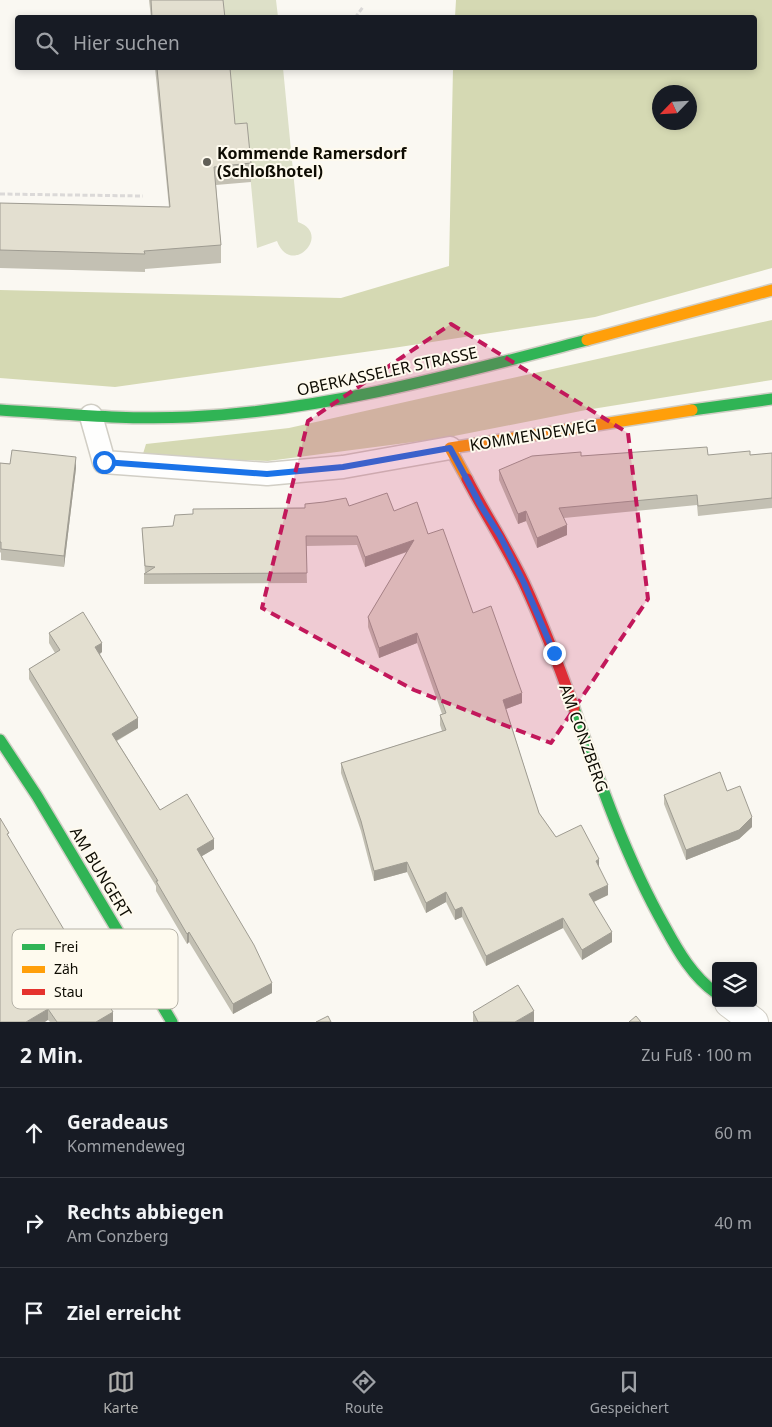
<!DOCTYPE html>
<html lang="de">
<meta charset="utf-8">
<style>
:root{--surface:#171b24;--page:#20242c;--text:#f1f3f6;--muted:#9ea1a6;--line:#363941;--accent:#b0b0ae}
body{margin:0;font-family:"Noto Sans",sans-serif;background:var(--page);color:var(--text)}
.controls{position:absolute;right:15px;bottom:15px;display:grid;overflow:hidden;border-radius:5px;box-shadow:0 2px 8px #0003}
.controls button{width:45px;height:45px;display:grid;place-items:center;padding:0;border:0;border-bottom:1px solid var(--line);background:var(--surface);color:var(--text);font:25px sans-serif}
.compass{position:absolute;left:652px;top:85px;width:45px;height:45px;border-radius:50%;background:var(--surface);box-shadow:0 2px 8px #0003;rotate:245deg}
.stop{position:absolute;width:15px;height:15px;margin:-11px;border:4px solid #1a73e8;border-radius:50%;background:#fff}
.stop.end{background:#1a73e8;border-color:#fff;box-shadow:0 1px 5px #0008}
.list{margin:0;padding:0;list-style:none}
h2{display:flex;justify-content:space-between;align-items:center;height:65px;margin:0;padding:0 20px;font-size:21px}
h2 small{font-size:16px;font-weight:400;color:var(--muted)}
.list li{display:grid;grid-template-columns:32px 1fr auto;gap:15px;align-items:center;box-sizing:border-box;height:90px;padding:0 20px;border-top:1px solid var(--line)}
.list b{display:block;font-size:19px;white-space:nowrap}
.list p{margin:0;font-size:16px;white-space:nowrap;color:var(--muted)}
.list em{font-size:16px;font-style:normal;color:var(--muted)}
.icon{flex:none;width:28px;height:28px;fill:none;stroke:currentColor;stroke-width:2;stroke-linecap:round;stroke-linejoin:round}
.map{position:relative;flex:none;width:772px;height:1022px;overflow:hidden}
.search{position:absolute;background:var(--surface);box-shadow:0 2px 8px #0003;left:15px;right:15px;top:15px;height:55px;display:flex;align-items:center;gap:12px;box-sizing:border-box;padding:0 18px;border-radius:5px;color:var(--muted);font-size:19px}
.sheet{height:335px;background:var(--surface)}
nav{display:flex;justify-content:space-around;align-items:center;box-sizing:border-box;height:70px;border-top:1px solid var(--line);background:var(--surface);font-size:14px;color:var(--muted)}
nav a{display:grid;justify-items:center;gap:2px}
nav .on{color:var(--accent)}
.map>svg:first-child{display:block}
.green{fill:#dde0c8}
.forest{fill:#d5d9b3;fill-rule:evenodd}
.lines{fill:none;stroke-linecap:round;stroke-linejoin:round}
.lane-casing{stroke:#d1cec5;stroke-width:25}
.street-casing{stroke:#d1cec5;stroke-width:30}
.fast-casing{stroke:#d1cec5;stroke-width:14}
.slow-casing{stroke:#d1cec5;stroke-width:14}
.jam-casing{stroke:#d1cec5;stroke-width:14}
.path{stroke:#dbd9d8;stroke-width:3;stroke-dasharray:5 2.5;stroke-linecap:butt}
.lane{stroke:#fefefd;stroke-width:22}
.street{stroke:#fefefd;stroke-width:28}
.fast{stroke:#30b455;stroke-width:11}
.slow{stroke:#ff9f0a;stroke-width:11}
.jam{stroke:#e5322d;stroke-width:11}
.wall{fill:#c3c0b3}
.shaded-wall{fill:#9f9c92}
.building{fill:#e3dfd0;stroke:#9f9c92}
.route{stroke:#1a73e8;stroke-width:6}
.marked{fill:#c2185b;fill-opacity:0.2;stroke:#c2185b;stroke-width:4;stroke-dasharray:10 6;stroke-linejoin:round}
.poi-dot{fill:#615f57;stroke:#fefaee;stroke-width:2}
.labels{text-anchor:middle;dominant-baseline:central;stroke-width:4;stroke-linejoin:round;paint-order:stroke}
.poi-label{font-size:16px;font-weight:bold;fill:#0e0c03;stroke:#fefaee;text-anchor:start}
.street-label{font-size:16px;fill:#0e0c03;stroke:#fefaee}
.key{fill:#fefaee;stroke:#b6b3a8;stroke-width:1}
.key-label{font-size:14px;fill:#0e0c03}
</style>
<div class="map">
<svg width="772" height="1022" viewBox="0 0 772 1022">
<rect width="100%" height="100%" fill="#faf8f2"/>
<path class="green" d="M221,0h55l2,17h-55z
M228,68h55l15,154c35,12 -7,56 -21,19l-20,7 -10,-106h-12z"/>
<path class="forest" d="M456,0h316v268l-177,49 -202,31 -278,39 -115,-9v-88l341,8 108,-32 4,-198h301v-50l-299,-1zM660,92h30v30h-30z
M772,320v60l-186,30 -142,28 -176,23 -126,-4 4,-13 143,-16z"/>
<g class="lines">
<defs>
<path id="lane" d="M91,416l13,46 163,12 76,-7 107,-19"/>
<path id="street" d="M729,1003l25,19"/>
<path id="fast" d="M0,410c63,4 126,10 189,7 135,-6 268,-43 398,-77
M692,410l80,-11
M574,708c26,75 52,150 91,219 13,24 28,50 51,66
M0,740l37,56 135,226"/>
<path id="slow" d="M587,340l185,-50
M467,479l-17,-31 242,-38"/>
<path id="jam" d="M467,479c18,35 40,68 57,104 19,41 35,83 50,125"/>
</defs>
<use href="#lane" class="lane-casing"/>
<use href="#street" class="street-casing"/>
<use href="#fast" class="fast-casing"/>
<use href="#slow" class="slow-casing"/>
<use href="#jam" class="jam-casing"/>
<path class="path" d="M355,18l8,-11
M0,194l143,2"/>
<use href="#lane" class="lane"/>
<use href="#street" class="street"/>
<use href="#fast" class="fast"/>
<use href="#slow" class="slow"/>
<use href="#jam" class="jam"/>
</g>
<path class="wall" d="M149,0h74l2,18h-74z
M155,68h75l5,56 16,39v19l-35,3 5,60v18l-76,6v3l-145,-4v-65l169,4z
M772,453v55l-74,8 -1,-11 -133,13 3,17 -30,13 -11,-27 -8,3 -19,-44v-10l82,-14 169,-1z
M0,463l76,5 -12,99 -63,-7v-7l-1,-1z
M349,506l45,5 34,23 45,79 49,90 -16,6 33,104 17,24 43,30 9,28 -14,7 18,40 -30,18 -19,-32 -77,38 -24,-49 -7,3 -9,-18 -20,11 -19,-41 -33,9 -13,-50 -20,-58v-10l101,-32 -2,-6v-10l2,-1 -25,-71 -38,15 -11,-31v-10l39,-65 -42,15 -8,-22 -51,1 1,37 -163,1v-10h1l-3,-46 31,-2 132,-18z
M49,633l53,19 -2,2 38,74 -21,13 43,69 54,39 -12,7 70,137 -39,21 -44,-72 -2,2 -31,-53v-5l-127,-207v-10l26,-16 -6,-10z
M727,791l25,36 -13,12 -53,21 -22,-56v-9z
M9,838l104,184h-63l-2,-2z
M473,1012l61,10h-61z"/>
<path class="shaded-wall" d="M76,457v11l-12,99v-11z
M526,511v10l-8,3v-10z
M567,525v10l-30,13v-10z
M414,540v9l-49,18v-10z
M417,633v10l-38,15v-10z
M102,643v9l-7,5v-10z
M522,693v10l-19,7v-10z
M138,718v10l-26,15v-9z
M752,817v10l-13,12 -53,21v-10z
M214,839v10l-17,10v-10z
M599,859v10l-3,-8z
M407,862v10l-33,9v-10z
M608,885v10l-19,9v-10z
M446,892v10l-20,11v-10z
M462,907v10l-7,3v-10z
M563,918v10l-77,38v-10z
M189,932v10l-2,2v-10z
M612,932v10l-30,18v-10z
M272,983v10l-39,21v-10z
M48,1009v11l-3,2h-19z
M534,1011v11h-19z
M113,1012v10h-17z"/>
<path class="building" d="M151,0h72l2,18h-73z
M157,68h73l5,56 12,-1 4,40 -37,4 7,78 -77,6 1,3 -145,-4v-47l170,4z
M707,447l1,8 42,-4v4l22,-2v45l-74,8 -1,-11 -138,13 8,17 -30,13 -11,-27 -8,3 -19,-44 33,-14 49,-4v4z
M12,450l64,7 -12,99 -63,-7v-7h-1v-79l10,1z
M387,493l7,18 23,-9 11,32 15,-5 30,84 18,-7 31,87 -19,7 36,113 17,24 25,-12 18,34 -3,2 12,24 -19,9 23,38 -30,18 -19,-32 -77,38 -24,-49 -7,3 -9,-18 -20,11 -19,-41 -33,9 -13,-50 -20,-58 105,-33 -6,-15 6,-2 -29,-80 -38,15 -11,-31 46,-77 -49,17 -8,-21h-51l1,37 -163,1 11,-7 -10,-1 -3,-38 31,-2 2,-11 18,-1v-5l112,-1v-4l19,-2 22,-4 3,8z
M83,612l19,31 -7,4 43,71 -26,16 48,76 27,-16 27,45 -17,10 57,96 18,38 -39,21 -44,-72 -2,2 -31,-53h2l-129,-212 31,-19 -11,-17z
M720,772l7,19 13,-5 12,31 -13,13 -53,20 -22,-55z
M0,818l9,15 -2,1 106,178 -17,10h-39l-9,-13 -22,13h-26z
M518,985l16,26 -19,11h-37l-5,-10z
M328,1016l3,6h-15z
M636,1016l5,6h-12z"/>
<g class="lines">
<path class="route" d="M104,462l163,12 76,-7 107,-19 31,58 19,30 24,47 30,70"/>
</g>
<path class="marked" d="M451,324l177,109 20,166 -97,144 -137,-53 -152,-82 46,-187z"/>
<circle class="poi-dot" cx="207" cy="162" r="5"/>
<g class="labels">
<g class="poi-label">
<text x="217" y="153">Kommende Ramersdorf<tspan x="217" dy="18">(Schloßhotel)</tspan></text>
</g>
<g class="street-label">
<text transform="translate(387 371) rotate(-12)">OBERKASSELER STRASSE</text>
<text transform="translate(533 435) rotate(-9)">KOMMENDEWEG</text>
<text transform="translate(584 738) rotate(70)">AM CONZBERG</text>
<text transform="translate(101 872) rotate(59)">AM BUNGERT</text>
</g>
</g>
<rect x="12" y="929" width="166" height="80" rx="8" class="key"/>
<rect x="22" y="944" width="23" height="6" fill="#30b455"/>
<rect x="22" y="966" width="23" height="7" fill="#ff9f0a"/>
<rect x="22" y="989" width="23" height="6" fill="#e5322d"/>
<g class="key-label">
<text x="54" y="952">Frei</text>
<text x="54" y="974">Zäh</text>
<text x="54" y="997">Stau</text>
</g>
</svg>
<div class="controls">
<button><svg class="icon" aria-label="layers" viewBox="0 0 24 24"><path d="M12 4l9 5-9 5-9-5zM3 14l9 5 9-5"/></svg></button>
</div>
<svg class="compass" viewBox="-18 -18 36 36"><path d="M0-13l5 13h-10z" fill="#e53935"/><path d="M0 13l5-13h-10z" fill="#9ea1a6"/></svg>
<div class="stop" style="left:104px;top:462px"></div>
<div class="stop end" style="left:554px;top:653px"></div>
<div class="search"><svg class="icon" aria-label="search" viewBox="0 0 24 24"><circle cx="10" cy="10" r="6"/><path d="M15 15l6 6"/></svg>Hier suchen</div>
</div>
<section class="sheet">
<h2>2 Min.<small>Zu Fuß · 100 m</small></h2>
<ul class="list">
<li><svg class="icon" aria-label="ahead" viewBox="0 0 24 24"><path d="M12 20V5M6 11l6-6 6 6"/></svg><div><b>Geradeaus</b><p>Kommendeweg</p></div><em>60 m</em></li>
<li><svg class="icon" aria-label="right" viewBox="0 0 24 24"><path d="M7 20v-9h11M14 6l5 5-5 5"/></svg><div><b>Rechts abbiegen</b><p>Am Conzberg</p></div><em>40 m</em></li>
<li><svg class="icon" aria-label="arrive" viewBox="0 0 24 24"><path d="M6 21V4h12l-3 4 3 4H6"/></svg><div><b>Ziel erreicht</b></div></li>
</ul>
</section>
<nav>
<a class="on"><svg class="icon" aria-label="map" viewBox="0 0 24 24"><path d="M3 6l6-2 6 2 6-2v14l-6 2-6-2-6 2zM9 4v14M15 6v14"/></svg>Karte</a>
<a><svg class="icon" aria-label="directions" viewBox="0 0 24 24"><path d="M12 3l9 9-9 9-9-9zM9 14v-3h6M13 9l2 2-2 2"/></svg>Route</a>
<a><svg class="icon" aria-label="saved" viewBox="0 0 24 24"><path d="M7 4h10v16l-5-4-5 4z"/></svg>Gespeichert</a>
</nav>
